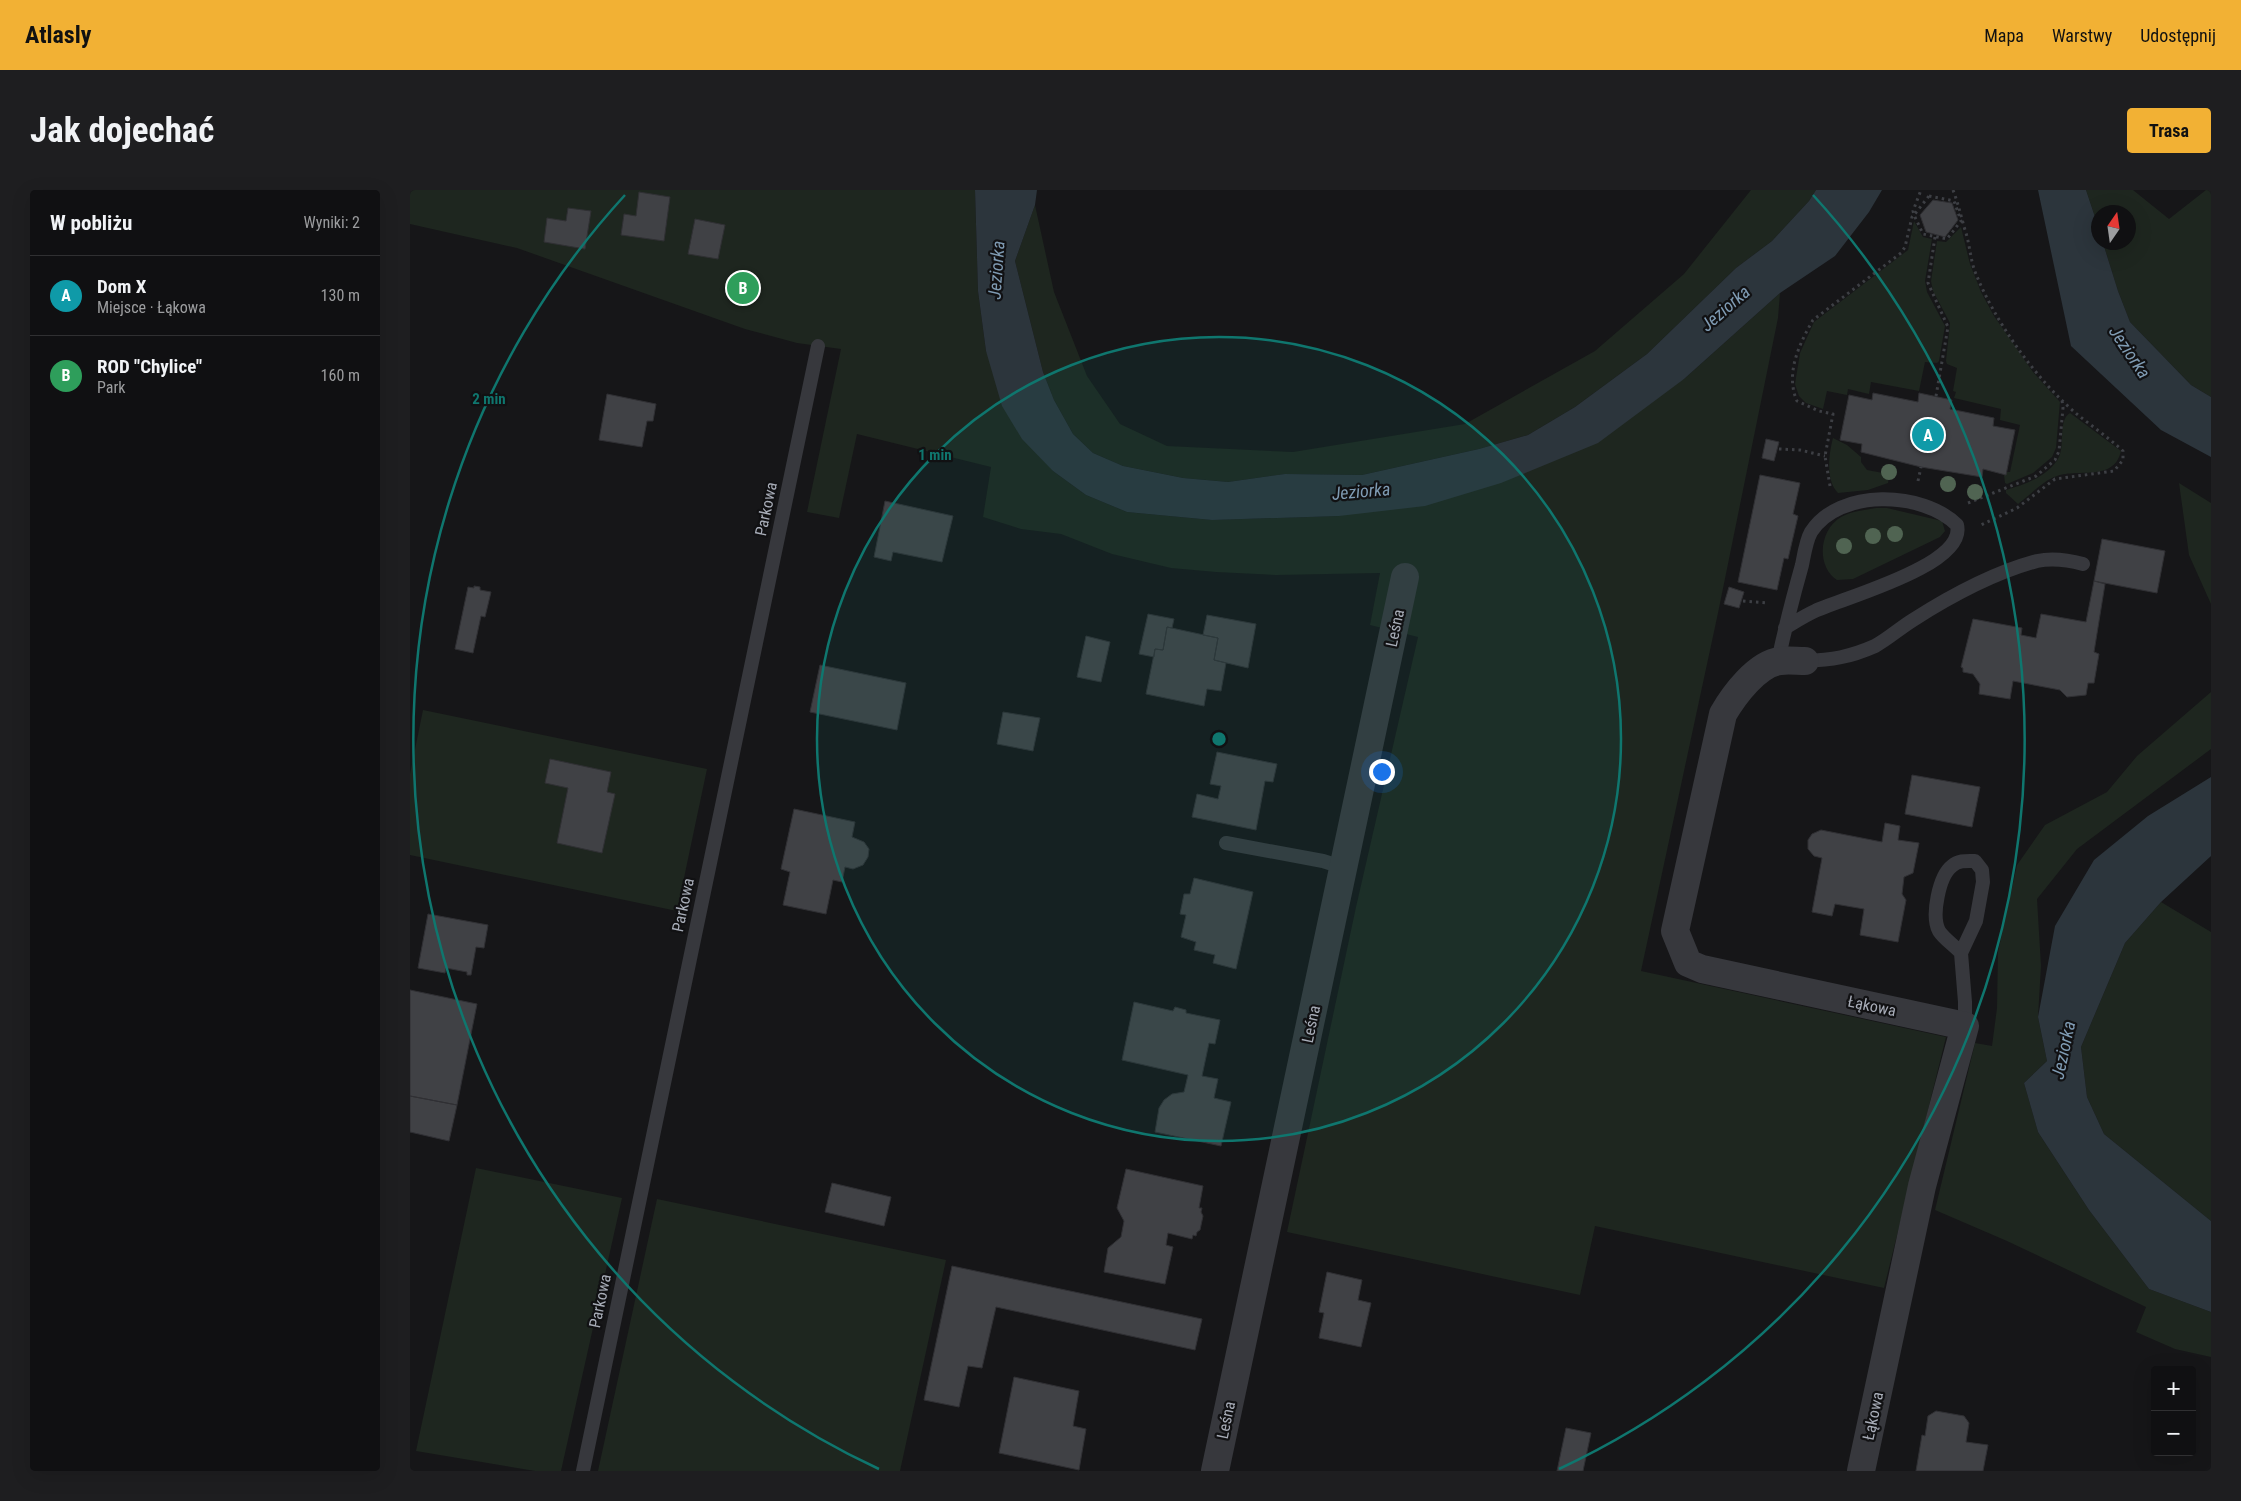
<!DOCTYPE html>
<html lang="pl">
<meta charset="utf-8">
<style>
:root{--surface:#101012;--page:#1e1e20;--text:#f1f3f6;--muted:#9c9d9f;--line:#303032;--accent:#f2b134}
body{margin:0;font-family:"Roboto Condensed",sans-serif;background:var(--page);color:var(--text)}
.controls{position:absolute;right:15px;bottom:15px;display:grid;overflow:hidden;border-radius:5px;box-shadow:0 5px 20px #0002}
.controls button{width:45px;height:45px;display:grid;place-items:center;padding:0;border:0;border-bottom:1px solid var(--line);background:var(--surface);color:var(--text);font:25px sans-serif}
.compass{position:absolute;left:1681px;top:15px;width:45px;height:45px;border-radius:50%;background:var(--surface);box-shadow:0 5px 20px #0002;rotate:13deg}
.you{position:absolute;left:971px;top:581px;width:18px;height:18px;margin:-12px;border:4px solid #fff;border-radius:50%;background:#1a73e8;box-shadow:0 0 0 8px #1a73e833}
.badge{display:grid;place-items:center;width:32px;height:32px;border-radius:50%;background:var(--accent);color:#fff;font-size:16px;font-weight:700}
.pin{position:absolute;translate:-50% -50%;border:2px solid #fff;box-shadow:0 1px 5px #0006}
.list{margin:0;padding:0;list-style:none}
h2{display:flex;justify-content:space-between;align-items:center;height:65px;margin:0;padding:0 20px;font-size:21px}
h2 small{font-size:16px;font-weight:400;color:var(--muted)}
.list li{display:grid;grid-template-columns:32px 1fr auto;gap:15px;align-items:center;box-sizing:border-box;height:80px;padding:0 20px;border-top:1px solid var(--line)}
.list b{display:block;font-size:19px;white-space:nowrap}
.list p{margin:0;font-size:16px;white-space:nowrap;color:var(--muted)}
.list em{font-size:16px;font-style:normal;color:var(--muted)}
.map{position:relative;flex:none;width:1801px;height:1281px;overflow:hidden;border-radius:5px}
header{display:flex;align-items:center;gap:30px;box-sizing:border-box;height:70px;padding:0 25px;background:var(--accent);color:#111}
header strong{font-size:24px}
nav{display:flex;gap:28px;margin-inline-start:auto;font-size:18px}
.intro{display:flex;align-items:center;justify-content:space-between;box-sizing:border-box;height:120px;padding:0 30px}
h1{margin:0;font-size:35px}
.button{padding:12px 22px;border-radius:5px;background:var(--accent);color:#111;font-size:18px;font-weight:700}
main{display:flex;gap:30px;padding:0 30px}
aside{flex:1;background:var(--surface);border-radius:5px;box-shadow:0 5px 20px #0002}
.map>svg:first-child{display:block}
.green{fill:#1e261f}
.water{fill:#2c353c}
.building{fill:#404145;stroke:#303034}
.lines{fill:none;stroke-linecap:round;stroke-linejoin:round}
.path{stroke:#3d3f44;stroke-width:3;stroke-dasharray:2.5 4;stroke-linecap:butt}
.lane{stroke:#37383d;stroke-width:14}
.street{stroke:#37383d;stroke-width:28}
.tree{fill:#506452}
.ring{fill:none;stroke:#0f766e;stroke-width:2.5}
.labels{text-anchor:middle;dominant-baseline:central;stroke-width:4.5;stroke-linejoin:round;paint-order:stroke}
.street-label{font-size:16px;fill:#a8adb8;stroke:#111113}
.water-label{font-size:18px;font-style:italic;fill:#7f9bb3;stroke:#111113}
.centre{fill:#0f766e;stroke:#111113;stroke-width:2.5}
.ring-label{font-size:15px;text-anchor:middle;font-weight:bold;fill:#0f766e;stroke:#111113;stroke-width:4.5;stroke-linejoin:round;paint-order:stroke}
</style>
<header>
<strong>Atlasly</strong>
<nav><a>Mapa</a><a>Warstwy</a><a>Udostępnij</a></nav>
</header>
<div class="intro"><h1>Jak dojechać</h1><a class="button">Trasa</a></div>
<main>
<aside>
<h2>W pobliżu<small>Wyniki: 2</small></h2>
<ul class="list">
<li><span class="badge" style="background:#0f9aa8">A</span><div><b>Dom X</b><p>Miejsce · Łąkowa</p></div><em>130 m</em></li>
<li><span class="badge" style="background:#2e9e5b">B</span><div><b>ROD &quot;Chylice&quot;</b><p>Park</p></div><em>160 m</em></li>
</ul>
</aside>
<div class="map">
<svg width="1801" height="1281" viewBox="0 0 1801 1281">
<rect width="100%" height="100%" fill="#161618"/>
<path class="green" d="M0,0h565l3,101 8,60 67,120 33,24 41,17 85,8 127,-4 345,-137 96,-86 -2,25 -60,295 -77,358 305,66 -62,251 -289,-62 -15,69 -293,-63 69,-325 62,-270 -48,-12 10,-52 -104,2 -60,-3 -45,-4 -59,-14 -51,-20 -40,-5 -38,-12 8,-50 -134,-33 -18,84 -32,-6 34,-163 -44,-6 -52,-14 -228,-81 -107,-24z
M1341,0h65l-7,11 -37,40 -36,27 -89,86 -72,53 -47,28 -49,14 -117,26 -77,-1 -57,8 -45,-4 -60,-12 -30,-13 -20,-19 -19,-34 -11,-28 -28,-111 20,-56 19,87 33,84 33,48 47,22 126,6 172,-28 130,-73 89,-77z
M1676,0h47l36,29 37,-29h5v207l-20,-12 -61,-63 -12,-31 -15,-48 25,-1v-30h-30v14z
M1504,31l9,16 9,2 -7,42 2,11 18,34 -6,35 -2,2 -12,-1 -6,29 -48,-9 -2,12 -21,-5 -1,6 -20,-4 -4,18 -17,-6 -7,-7 -4,-12 5,-31 14,-31 94,-72z
M1551,37l9,37 11,28 13,24 39,56 27,30 -4,46 -4,9 -19,16 -26,11 -2,-1 -1,-8 2,-3h4l10,-47 -20,-5 1,-11 -47,-11 2,-6 -3,-1 4,-23 -10,-4 -1,-3 4,-38 -17,-32 -2,-10 6,-40 9,1z
M1660,223l51,38c-7,31 -42,17 -64,25 -15,5 -26,19 -39,28l-12,-11v-3c20,-6 43,-14 53,-33 6,-13 -1,-37 11,-44z
M1423,248l14,7 14,12v5l6,8 16,3 1,-4 6,-2 2,8 -3,2 -1,6 -20,7 -30,3c-13,-13 -9,-40 -5,-55z
M1769,293l32,20v101l-22,-49z
M1466,318h11l55,13 3,10 -5,6 -87,42 -16,1c-21,-14 -18,-50 4,-63 11,-6 24,-7 35,-9z
M1801,502v57l-134,100 -40,50 4,67 -3,51 9,44 -23,22 14,49 51,78 60,79 62,23v45l-36,-8 -39,-17 10,-25 -139,-66 -72,-31 40,-167 17,3 5,-38 1,-56 19,-87 28,-40 62,-33 30,-36z
M13,520l284,59 -30,142 -267,-56v-81z
M1751,712l50,30v289l-107,-87 -17,-37 -6,-50 44,-104z
M66,978l146,30 -61,273h-26l-119,-20z
M247,1009l289,61 -46,211h-302z"/>
<path class="water" d="M565,0h62l-2,15 -20,56 28,111 11,28 19,34 20,19 30,13 60,12 45,4 57,-8 77,1 117,-26 49,-14 47,-28 72,-53 89,-86 36,-27 37,-40 7,-11h66l-13,22 -34,44 -55,37 -96,86 -86,64 -97,40 -76,23 -86,10 -127,4 -85,-8 -41,-17 -33,-24 -31,-32 -20,-33 -16,-55 -8,-60z
M1628,0h48l12,36v16l5,1 15,48 12,31 61,63 20,12v60l-50,-27 -90,-84z
M1801,587v79l-50,46 -36,41 -44,104 6,50 17,37 107,87v91l-62,-23 -60,-79 -51,-78 -14,-49 23,-22 -9,-44 17,-91 39,-66 54,-44z"/>
<path class="building" d="M229,2l31,5 -6,44 -43,-6 3,-21 12,2z
M1523,10l19,3 6,17 -13,17 -19,-5 -6,-17z
M158,18l23,3 -6,38 -41,-7 3,-24 19,3z
M285,29l30,6 -7,34 -30,-5z
M1463,203l45,9 1,-9 33,7 -2,9 44,9 -1,8 22,4 -9,45 -23,-6 -1,8 -61,-10 -60,-15 1,-8 -22,-4 9,-45 23,5z
M197,204l49,10 -3,17h-6l-5,26 -43,-7z
M1356,249l13,3 -5,19 -12,-3z
M1350,285l40,8 -7,31 5,2 -10,43 -4,-1 -7,32 -39,-8z
M475,311l68,15 -11,46 -49,-10 -2,9 -17,-4z
M1692,349l63,12 -8,42 -63,-12z
M1684,391l11,3 -11,68 5,2 -5,29h-6l-2,12 -19,2 -7,-7 -47,-9 -3,18 -31,-5 1,-10 -7,-10 -10,-2v-4l-2,-1 12,-48 49,9 -1,7 15,3 5,-24 45,8z
M64,396l6,1v3l11,2 -6,25 -4,-1 -8,37 -18,-4 13,-62 6,1z
M1319,397l15,5 -5,16 -15,-4z
M738,424l26,5 -2,9 -5,-1 -4,23 -8,-1 -1,8 -15,-3z
M797,425l49,9 -8,44 -34,-8 4,-22 -15,-3z
M757,437l51,11 -4,22 12,3 -5,28 -14,-2 -3,17 -58,-12 9,-45 8,1z
M676,446l24,6 -9,40 -24,-5z
M410,475l86,18 -9,47 -87,-18z
M593,522l37,6 -7,33 -36,-7z
M807,562l60,12 -4,18 -8,-1 -9,49 -64,-13 5,-23 21,5 3,-13 -11,-2z
M140,569l61,13 -4,20 8,2 -13,59 -45,-10 11,-55 -23,-5z
M1502,585l68,12 -8,40 -67,-13z
M384,619l61,13 -3,15 12,5 5,7 -1,8 -5,8 -10,4 -8,-2 -3,15 -9,-2 -7,34 -43,-9 7,-33 -9,-3z
M1475,633l15,3 -2,14 21,3 -6,30 -9,4 -2,17 4,6 -8,42 -38,-7 4,-26 -29,-5 -3,12 -20,-4 10,-54 -8,-2 -6,-7v-9l4,-6 9,-4 61,12z
M784,688l59,14 -17,77 -23,-6 2,-8 -21,-5 2,-8 -15,-5 5,-22 -6,-1 4,-20h6z
M18,724l60,11 -4,23 -8,-1 -5,28h-4v-3l-21,-4 -1,5 -27,-5z
M0,800l67,14 -20,101 -47,-9z
M724,812l39,9 2,-4 11,3v3l34,7 -5,24 -6,-1 -7,33 16,3 -4,19 17,4 -10,44 -66,-14 4,-24 5,-8 8,-6 12,-2 4,-17 -66,-15z
M0,906l47,9 -8,36 -39,-9z
M716,979l77,17 -4,22h3l-1,4 2,4 -3,14 -3,2 -1,4 -3,-1 -1,4 -24,-6 -2,12 7,2 -8,37 -61,-12 4,-24 13,-11 3,-16 -7,-13z
M422,993l59,14 -7,29 -59,-14z
M542,1076l250,53 -7,31 -199,-43 -14,61 -14,-2 -9,41 -35,-7z
M917,1082l35,8 -4,20 13,3 -10,44 -42,-9 5,-25 -5,-1z
M604,1187l65,14 -6,35 13,3 -7,41 -80,-17z
M1526,1221l28,5 5,7 -3,19 22,3 -5,26h-67l6,-36 3,1 3,-20z
M1156,1238l25,5 -8,38h-26z"/>
<g class="lines">
<path class="path" d="M1543,0c5,13 8,26 12,40 5,14 5,30 11,44 19,48 62,108 102,141 15,12 31,23 45,36v9l-9,11 -59,8 -38,29 -36,17
M1519,6l25,5 7,20 -14,18 -24,-5 -9,-19z
M1525,47l-7,46 20,44 -12,69
M1369,259l21,1 25,6
M1508,291l3,-14
M1420,296l-5,-30 8,-42 -14,-3 -22,-10c-12,-27 2,-57 16,-81l88,-67 4,-6 7,-30 2,-2 -1,-4 8,-21
M1558,313l68,-27 19,-16 4,-9 4,-43 -1,-8
M1333,411l24,2"/>
<path class="lane" d="M1368,471c7,-33 15,-64 24,-96 2,-10 4,-24 9,-33 28,-44 112,-41 146,-7 10,40 -114,73 -142,86 -11,5 -20,11 -30,17
M1395,471c27,-1 45,-4 70,-15 13,-7 25,-18 38,-26 36,-23 83,-48 124,-59 15,-3 31,-1 46,3
M816,653l97,18 22,7
M1551,763c-6,-7 -17,-14 -22,-22 -8,-15 0,-55 13,-65 7,-6 15,-5 23,-5l7,9 1,12 -7,39 -15,32 4,49v24
M173,1281l235,-1125"/>
<path class="street" d="M1395,471c-8,0 -17,-1 -25,0 -23,3 -46,34 -57,53l-48,217 13,32 14,6 263,57 -43,160 -61,285
M805,1281l190,-894"/>
</g>
<g class="tree">
<circle cx="1479" cy="282" r="8"/>
<circle cx="1538" cy="294" r="8"/>
<circle cx="1565" cy="302" r="8"/>
<circle cx="1485" cy="344" r="8"/>
<circle cx="1463" cy="346" r="8"/>
<circle cx="1434" cy="356" r="8"/>
</g>
<circle cx="809" cy="549" r="402" fill="#0f766e" fill-opacity=".12"/>
<g class="ring">
<circle cx="809" cy="549" r="402"/>
<path d="M469 1279A805 805 0 0 1 215 5M1403 5A805 805 0 0 1 1149 1279"/>
</g>
<g class="labels">
<g class="street-label">
<text transform="translate(356 319) rotate(-78)">Parkowa</text>
<text transform="translate(985 438) rotate(-78)">Leśna</text>
<text transform="translate(273 715) rotate(-78)">Parkowa</text>
<text transform="translate(1462 816) rotate(12)">Łąkowa</text>
<text transform="translate(901 834) rotate(-78)">Leśna</text>
<text transform="translate(190 1111) rotate(-78)">Parkowa</text>
<text transform="translate(1463 1226) rotate(-78)">Łąkowa</text>
<text transform="translate(816 1230) rotate(-78)">Leśna</text>
</g>
<g class="water-label">
<text transform="translate(586 80) rotate(-86)">Jeziorka</text>
<text transform="translate(1315 118) rotate(-41)">Jeziorka</text>
<text transform="translate(1720 162) rotate(56)">Jeziorka</text>
<text transform="translate(951 301) rotate(-5)">Jeziorka</text>
<text transform="translate(1653 860) rotate(-78)">Jeziorka</text>
</g>
</g>
<circle cx="809" cy="549" r="8" class="centre"/>
<g class="ring-label">
<text x="79" y="214">2 min</text>
<text x="525" y="270">1 min</text>
</g>
</svg>
<div class="controls">
<button>+</button>
<button>−</button>
</div>
<svg class="compass" viewBox="-18 -18 36 36"><path d="M0-13l5 13h-10z" fill="#e53935"/><path d="M0 13l5-13h-10z" fill="#9c9d9f"/></svg>
<div class="you"></div>
<div class="pin badge" style="left:1518px;top:245px;background:#0f9aa8">A</div>
<div class="pin badge" style="left:333px;top:98px;background:#2e9e5b">B</div>
</div>
</main>
